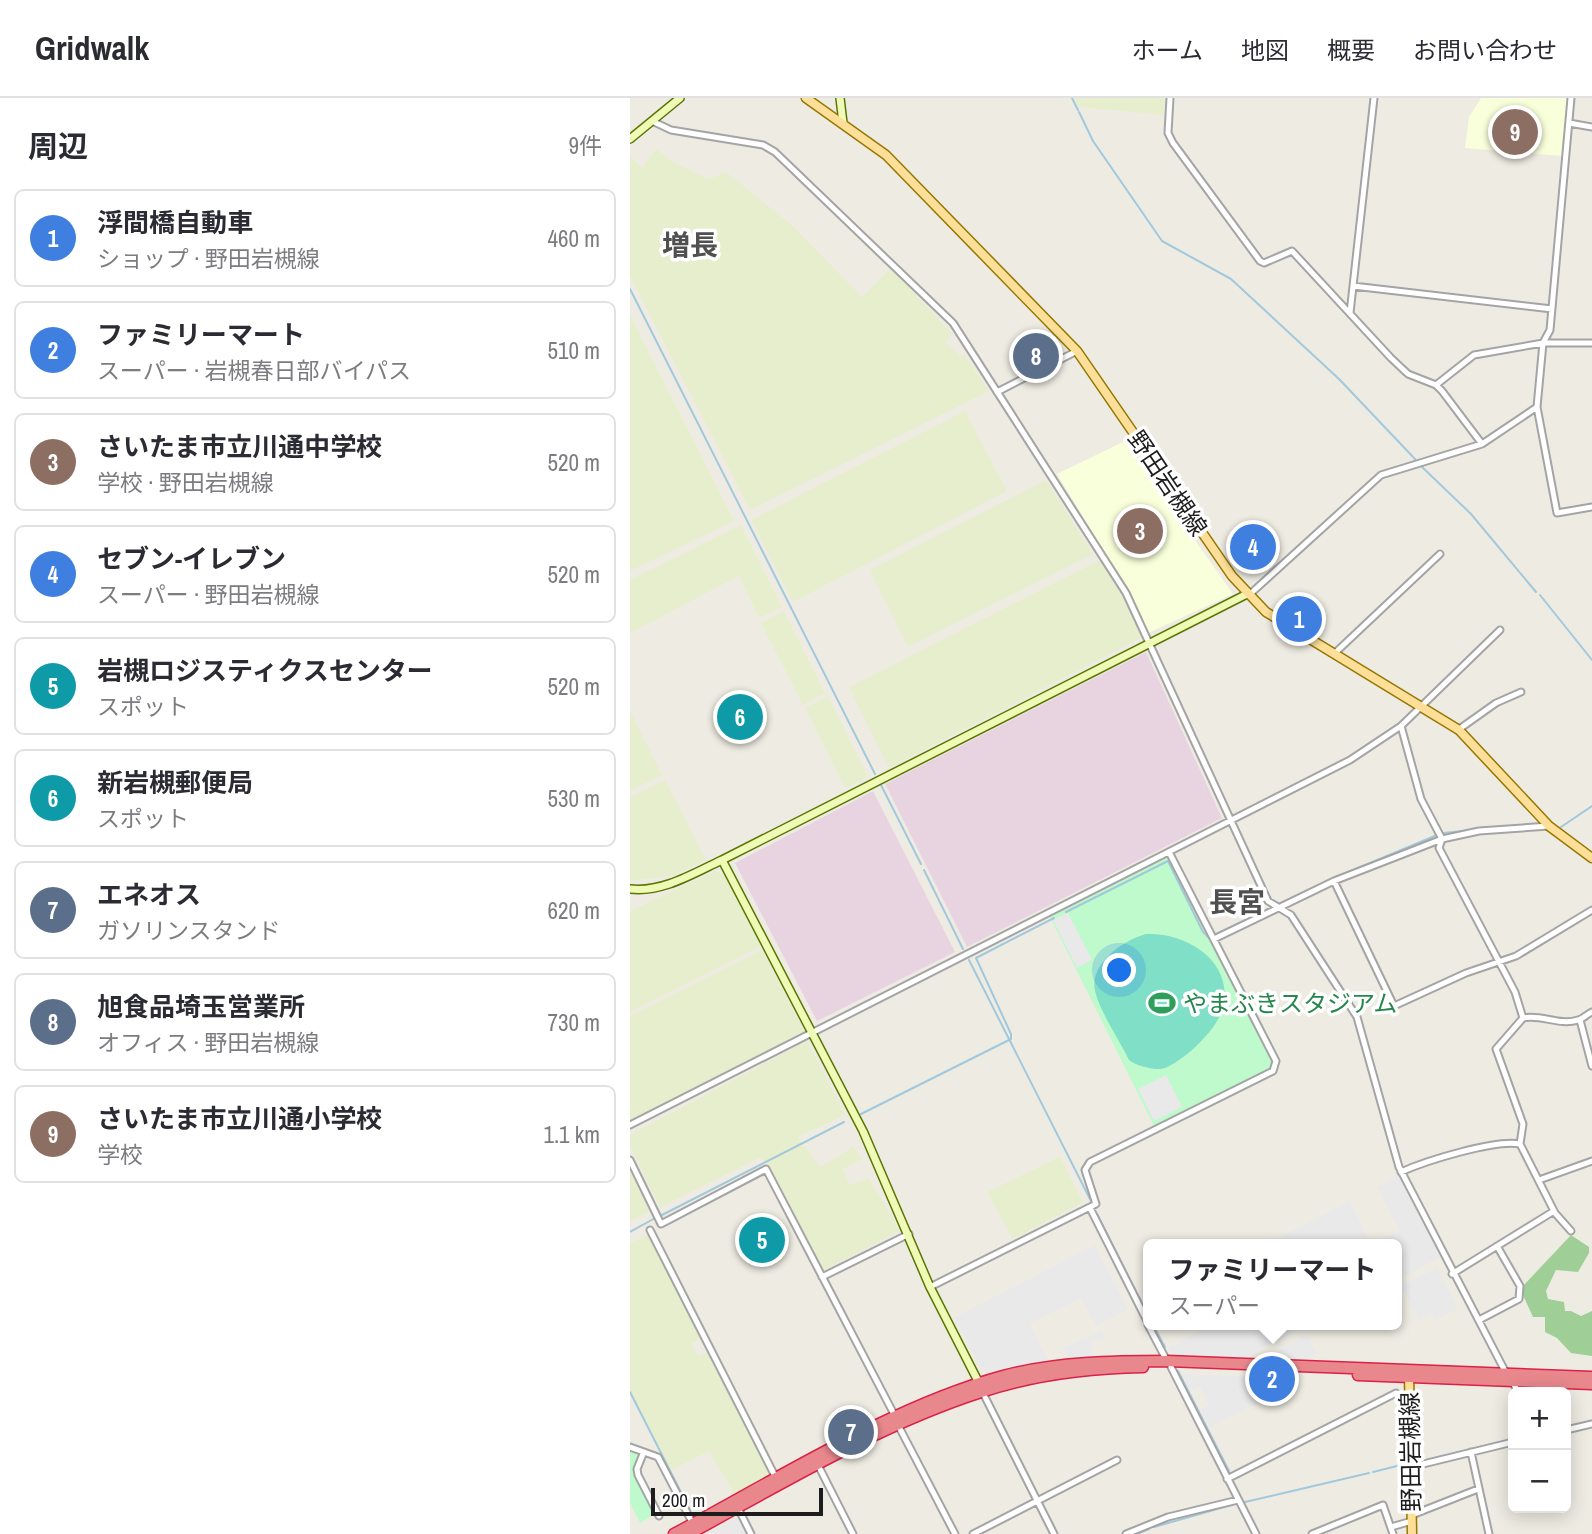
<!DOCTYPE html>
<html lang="ja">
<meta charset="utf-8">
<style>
:root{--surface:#fff;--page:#f7f7f7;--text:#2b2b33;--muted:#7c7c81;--line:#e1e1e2;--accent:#ca1a00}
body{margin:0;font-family:"Archivo Narrow","Noto Sans JP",sans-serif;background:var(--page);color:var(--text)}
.controls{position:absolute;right:21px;bottom:21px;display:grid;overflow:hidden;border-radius:10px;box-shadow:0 4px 18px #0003}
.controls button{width:63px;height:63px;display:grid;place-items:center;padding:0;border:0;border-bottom:2px solid var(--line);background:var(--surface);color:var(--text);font:35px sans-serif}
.scale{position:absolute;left:21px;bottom:18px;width:172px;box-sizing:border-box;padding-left:7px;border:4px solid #1d1d1d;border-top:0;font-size:19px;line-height:24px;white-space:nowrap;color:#1d1d1d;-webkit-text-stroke:5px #fff;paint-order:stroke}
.you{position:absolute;left:490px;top:873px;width:24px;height:24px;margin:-18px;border:5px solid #fff;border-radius:50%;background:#1a73e8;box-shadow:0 0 0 10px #1a73e833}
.badge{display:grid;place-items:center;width:46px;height:46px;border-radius:50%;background:var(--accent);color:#fff;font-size:23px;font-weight:700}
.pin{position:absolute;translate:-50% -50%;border:4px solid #fff;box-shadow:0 2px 7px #0006}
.popup{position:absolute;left:513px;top:1141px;width:259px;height:91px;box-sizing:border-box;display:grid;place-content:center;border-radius:10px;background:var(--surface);filter:drop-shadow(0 2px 5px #0005);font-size:23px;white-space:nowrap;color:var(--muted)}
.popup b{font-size:26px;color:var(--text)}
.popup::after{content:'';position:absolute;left:50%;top:100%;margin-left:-14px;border:14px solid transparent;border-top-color:var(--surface)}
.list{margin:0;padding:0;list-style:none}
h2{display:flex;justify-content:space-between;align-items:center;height:91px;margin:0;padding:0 28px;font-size:30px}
h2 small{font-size:23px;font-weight:400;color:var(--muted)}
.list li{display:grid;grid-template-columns:46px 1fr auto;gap:21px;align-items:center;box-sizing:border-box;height:98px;margin:0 14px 14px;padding:0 14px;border:2px solid var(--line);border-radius:10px}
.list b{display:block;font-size:26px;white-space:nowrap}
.list p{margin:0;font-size:23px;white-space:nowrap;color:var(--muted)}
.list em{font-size:23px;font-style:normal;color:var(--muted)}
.map{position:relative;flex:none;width:962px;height:1436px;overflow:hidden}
header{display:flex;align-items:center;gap:42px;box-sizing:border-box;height:98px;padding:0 35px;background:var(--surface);border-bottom:2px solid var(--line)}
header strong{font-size:33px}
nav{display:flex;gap:38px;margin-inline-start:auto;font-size:24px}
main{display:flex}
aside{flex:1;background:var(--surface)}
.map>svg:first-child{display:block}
.industrial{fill:#e8d4e1}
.education{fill:#faffdb}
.farmland{fill:#e7eecd}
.forest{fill:#9fcf96}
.park{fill:#befacb}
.pitch{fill:#7fdfc7}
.parking{fill:#e9e9e9}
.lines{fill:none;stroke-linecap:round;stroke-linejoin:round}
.stream{stroke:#a2c8dd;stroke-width:2}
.street-casing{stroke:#a4a4a4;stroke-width:9}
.secondary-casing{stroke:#5a7503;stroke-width:10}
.primary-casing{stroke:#967800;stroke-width:11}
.highway-casing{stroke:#db2148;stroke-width:13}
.street{stroke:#fff;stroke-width:5}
.secondary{stroke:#eefab5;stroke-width:7}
.primary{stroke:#fddf99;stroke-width:8}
.highway{stroke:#e8888d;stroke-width:10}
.labels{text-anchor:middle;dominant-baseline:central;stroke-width:7;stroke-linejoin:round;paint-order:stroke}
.street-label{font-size:24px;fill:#1d1d1d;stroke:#fff}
.leisure-label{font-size:24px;fill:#27864d;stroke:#fff;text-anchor:start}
.quarter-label{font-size:28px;font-weight:bold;fill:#505050;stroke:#fff}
</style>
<header>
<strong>Gridwalk</strong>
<nav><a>ホーム</a><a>地図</a><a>概要</a><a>お問い合わせ</a></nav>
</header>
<main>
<aside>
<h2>周辺<small>9件</small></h2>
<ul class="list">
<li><span class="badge" style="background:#3f7fe0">1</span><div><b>浮間橋自動車</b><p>ショップ · 野田岩槻線</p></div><em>460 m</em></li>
<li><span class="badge" style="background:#3f7fe0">2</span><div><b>ファミリーマート</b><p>スーパー · 岩槻春日部バイパス</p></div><em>510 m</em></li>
<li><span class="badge" style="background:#8d6e63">3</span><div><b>さいたま市立川通中学校</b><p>学校 · 野田岩槻線</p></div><em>520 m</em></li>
<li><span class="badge" style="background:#3f7fe0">4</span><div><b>セブン-イレブン</b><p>スーパー · 野田岩槻線</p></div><em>520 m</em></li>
<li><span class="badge" style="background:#0f9aa8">5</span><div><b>岩槻ロジスティクスセンター</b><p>スポット</p></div><em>520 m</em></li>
<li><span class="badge" style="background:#0f9aa8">6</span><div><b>新岩槻郵便局</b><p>スポット</p></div><em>530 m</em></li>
<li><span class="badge" style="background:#5c6f8a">7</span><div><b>エネオス</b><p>ガソリンスタンド</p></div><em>620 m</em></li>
<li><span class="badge" style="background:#5c6f8a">8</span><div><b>旭食品埼玉営業所</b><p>オフィス · 野田岩槻線</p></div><em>730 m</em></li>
<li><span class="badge" style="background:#8d6e63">9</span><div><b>さいたま市立川通小学校</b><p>学校</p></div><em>1.1 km</em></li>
</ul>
</aside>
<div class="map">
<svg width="962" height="1436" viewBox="0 0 962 1436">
<rect width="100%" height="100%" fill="#eeece2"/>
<path class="industrial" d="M516,554l76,166 -255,129 -82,-163z
M243,693l82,161 -138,69 -82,-158z"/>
<path class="education" d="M851,0h87l-6,58 -97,-8 4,-31z
M495,343l108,153 -85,39 -22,-46 -69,-113z"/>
<path class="farmland" d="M444,0h91l-2,17 -84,-8z
M26,51l15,12 38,18 17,-7 66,53 70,72 29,-29 61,66 -6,8 15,15 3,-3 25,37 -239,119 -120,-234v-120l12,12z
M0,217l104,206 -104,50z
M335,313l42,80 -214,111 -42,-82z
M416,382l47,74 -185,93 -38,-77z
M111,427l41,82 -23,11 -20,-42 -109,57v-53z
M470,462l28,47 13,31 -252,130 -40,-81z
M154,513l41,82 -22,12 -42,-82z
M198,598l40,81 -23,11 -40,-80z
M0,613l32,64 -32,16z
M35,682l41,80 -34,16 -42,5v-84z
M85,773l9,4 37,71 -131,66v-101z
M132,852l43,82 -175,88v-104z
M177,943l38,74 -47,22 22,30 33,-20 9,12 -19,10 6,16 20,-7 31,53 -77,39 -62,-113 -101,50 -30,-61v-11z
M430,1059l23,45 -70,37 -26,-47z
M0,1071l20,42 -20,11z
M19,1136l53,104 -11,6 7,12 11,-4 61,124 -35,19 -26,-44 -39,20 -40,-80v-148z"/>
<path class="forest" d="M941,1137l18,12v6l-11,19 -22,-2 -10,21 2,8 16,3 1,9h6l10,5 11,-5v45l-21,-3 -14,-15 -12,-6v-15h-12l-11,-24 1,-7z"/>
<path class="park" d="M539,754l107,209 -3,10 -117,59 -108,-217z
M0,1352l10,5 -5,14 21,44 -16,10 -10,-20z"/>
<path class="pitch" d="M516,836c40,-2 88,27 77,73 -5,22 -38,53 -58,61 -10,3 -28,-2 -36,-8 -10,-21 -28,-46 -34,-69 -6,-28 29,-51 51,-57z"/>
<path class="parking" d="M438,815l24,47 -15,8 -24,-48z
M536,977l16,32 -28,14 -16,-32z
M768,1078l42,81 -22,12 -22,11v-36h-130l84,-43 21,43 28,-13 -22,-44z
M465,1147l33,64 -32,17 -15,-28 -52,26 19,36 -59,14 -7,-4 -27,-53z
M807,1170l21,41 -23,11 -4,-7 -12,7 -18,-34z
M573,1227h106l-65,32 -72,-3 -4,-6 37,-20z
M471,1233l5,8 -15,3 2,18 -24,2 -6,-14z
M677,1237l10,19 -13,7 -23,-2 -4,-8z
M552,1276l101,4 5,11 -79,38 -9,-18 9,-4 -9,-18 -10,4z
M108,1418l9,18h-41z"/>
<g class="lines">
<path class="stream" d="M442,0l6,12
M449,14l14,29 69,100 69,38 108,100 76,80
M0,191l245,485
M791,368l50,48 65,78
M910,497l52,65
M251,687l40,79
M931,729l31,-21
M813,735l91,-9
M294,772l39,79
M709,778l98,-41
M651,805l34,-16
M436,814l102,-51 35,71 6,6
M586,836l55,-26
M339,862l122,241
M231,1016l150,-75v-5l-35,-76 78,-40
M467,1116l44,87
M32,1117l182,-93
M0,1134l27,-15
M513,1207l5,9
M523,1227l12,22
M548,1273l51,100
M0,1294l60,118
M936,1329l26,-6
M821,1356l62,-15
M788,1364l28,-7
M743,1374l28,-7
M615,1404l124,-29
M524,1429l81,-23
M507,1436l12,-5"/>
<defs>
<path id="street" d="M540,0l-2,35 5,10 87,118 4,2 28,-12 99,107 17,16 28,11 6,6 40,53
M22,23l19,9 92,15 12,7 178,171 173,270 142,308 23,14 66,102 42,150 107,206
M939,25l23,4
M723,188l199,23
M720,215l24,-215
M962,245h-49l-6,64 20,106 35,-6
M806,287l38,-30 69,-12 7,-13 21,-232
M367,294l80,-41
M619,497l132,-120 101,-31 55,-37
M705,555l105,-99
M771,628l20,73 21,40 -3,9 76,144 8,26 -27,31 27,75 -3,20 35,69 16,18
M828,632l38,-27 25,-11
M704,783l60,125 72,-33 50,-17 76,-46
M584,841l120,-58 108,-42 37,-8 70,-5
M893,920c19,-4 36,8 55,2 5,-1 9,-6 14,-8
M950,922l12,46
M0,1027l720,-365 51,-34 99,-96
M0,1062l31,64 105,-55 130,249
M771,1074c24,-11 95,-33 119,-28
M909,1082l53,-19
M460,1110l58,115
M20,1132l126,248
M822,1176l102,-63
M192,1179l87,-43
M300,1189l166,-83 -11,-34 5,-8 183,-91 3,-10 -107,-209
M849,1222l40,-21 1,-13 -23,-40
M518,1227l19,36
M541,1269l85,167
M882,1283l6,11
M352,1293l72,143
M268,1327l57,109
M936,1332l26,-6
M0,1349l28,10 35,67
M841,1354l18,82
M13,1356l-6,15 1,6 21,41
M188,1367l35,69
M781,1369l102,-25
M597,1381l169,-86
M108,1410l13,26
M782,1417l66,-26
M761,1429l21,-6
M343,1436l144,-74
M496,1436l42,-17 70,-17
M682,1436l71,-29 10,29"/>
<path id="secondary" d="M210,0l3,25
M0,41l50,-41
M92,762l141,271 67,156 51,100
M0,791c32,4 64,-16 92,-29l525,-266"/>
<path id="primary" d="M176,0l80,57 191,196 155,225 34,36 193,118 90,96 43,32
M779,1275l3,161"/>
<path id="highway" d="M728,1277l234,9
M44,1436c102,-54 218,-128 329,-158 53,-14 110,-15 164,-15l425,16
M59,1436c94,-51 190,-109 292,-142 51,-17 108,-24 162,-25"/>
</defs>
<use href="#street" class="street-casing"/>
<use href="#secondary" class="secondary-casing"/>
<use href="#primary" class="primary-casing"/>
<use href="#highway" class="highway-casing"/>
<use href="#street" class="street"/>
<use href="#secondary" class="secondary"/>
<use href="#primary" class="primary"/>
<use href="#highway" class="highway"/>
</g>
<defs>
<symbol id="stadium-bare" viewBox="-9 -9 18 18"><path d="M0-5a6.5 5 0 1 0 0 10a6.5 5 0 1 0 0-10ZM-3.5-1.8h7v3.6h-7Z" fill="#2e9e5b" stroke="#fff" stroke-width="2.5" paint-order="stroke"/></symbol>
</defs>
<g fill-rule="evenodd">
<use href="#stadium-bare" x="513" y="886" width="38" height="38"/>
</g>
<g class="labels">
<g class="street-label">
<text transform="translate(538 385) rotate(56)">野田岩槻線</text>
<text transform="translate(780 1354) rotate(-91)">野田岩槻線</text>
</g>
<g class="leisure-label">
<text x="553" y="905">やまぶきスタジアム</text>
</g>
<g class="quarter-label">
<text x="60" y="147">増長</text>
<text x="607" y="804">長宮</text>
</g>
</g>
</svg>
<div class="controls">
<button>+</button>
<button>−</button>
</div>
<div class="scale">200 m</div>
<div class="you"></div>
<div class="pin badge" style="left:669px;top:521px;background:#3f7fe0">1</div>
<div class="pin badge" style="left:642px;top:1281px;background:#3f7fe0">2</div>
<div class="popup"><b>ファミリーマート</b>スーパー</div>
<div class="pin badge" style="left:510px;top:433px;background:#8d6e63">3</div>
<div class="pin badge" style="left:623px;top:449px;background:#3f7fe0">4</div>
<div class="pin badge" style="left:132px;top:1142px;background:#0f9aa8">5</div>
<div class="pin badge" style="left:110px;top:619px;background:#0f9aa8">6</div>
<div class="pin badge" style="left:221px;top:1334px;background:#5c6f8a">7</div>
<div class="pin badge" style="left:406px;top:258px;background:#5c6f8a">8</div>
<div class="pin badge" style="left:885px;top:34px;background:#8d6e63">9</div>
</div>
</main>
